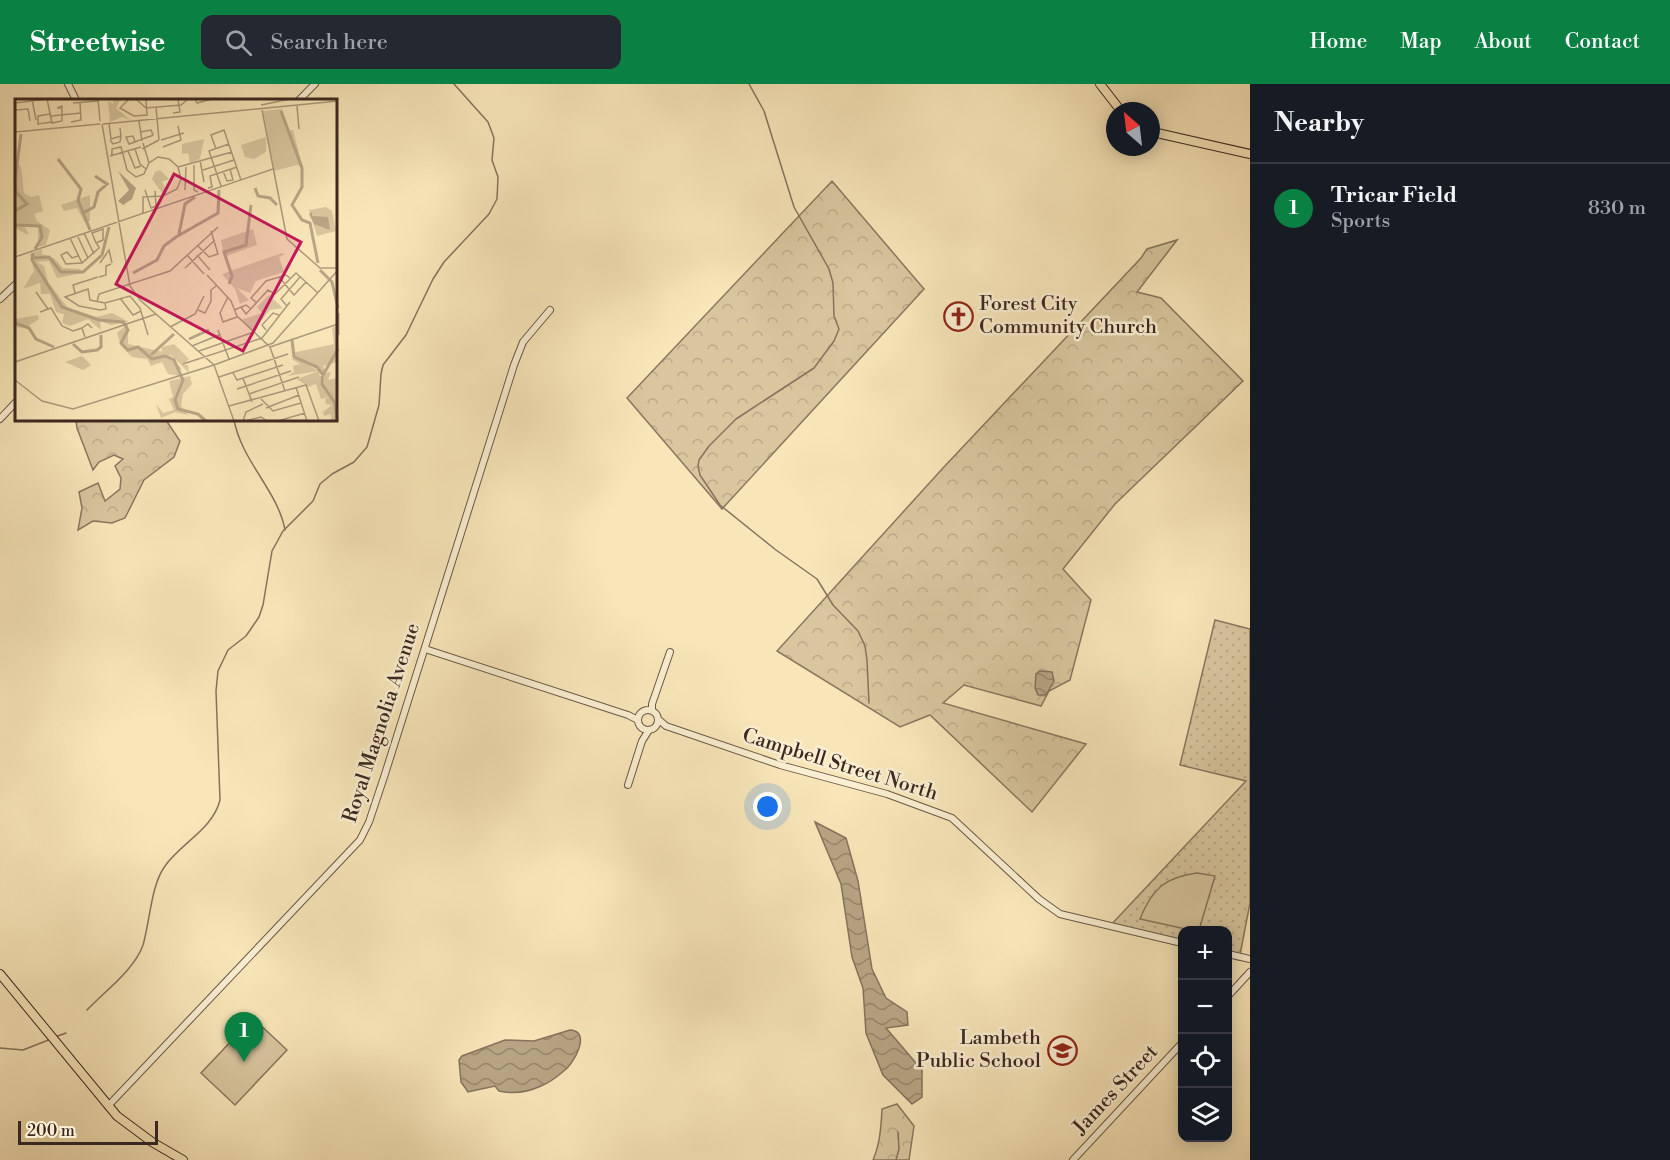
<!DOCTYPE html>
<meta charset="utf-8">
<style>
:root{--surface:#171b24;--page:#242831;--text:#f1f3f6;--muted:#9ea1a6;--line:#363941;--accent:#0b8043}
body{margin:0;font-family:"Libre Bodoni",serif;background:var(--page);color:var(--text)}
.controls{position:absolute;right:18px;bottom:18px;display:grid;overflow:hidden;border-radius:12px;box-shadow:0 3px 15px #0003}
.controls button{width:54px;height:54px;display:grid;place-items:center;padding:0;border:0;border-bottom:2px solid var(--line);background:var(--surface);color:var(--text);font:30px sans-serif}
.compass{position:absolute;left:1106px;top:18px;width:54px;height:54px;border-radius:50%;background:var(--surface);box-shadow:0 3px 15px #0003;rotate:332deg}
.scale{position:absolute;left:18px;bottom:15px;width:140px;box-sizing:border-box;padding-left:6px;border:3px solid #3a2821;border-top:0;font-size:16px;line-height:21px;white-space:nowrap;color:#3a2821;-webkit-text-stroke:4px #faefd2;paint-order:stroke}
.you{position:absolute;left:768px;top:723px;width:21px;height:21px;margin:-15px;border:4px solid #fff;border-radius:50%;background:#1a73e8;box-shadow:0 0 0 9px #1a73e833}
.badge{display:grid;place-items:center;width:39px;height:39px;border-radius:50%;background:var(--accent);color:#fff;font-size:20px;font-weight:700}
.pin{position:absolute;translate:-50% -50px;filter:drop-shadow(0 2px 3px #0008)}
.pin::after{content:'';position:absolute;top:32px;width:21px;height:18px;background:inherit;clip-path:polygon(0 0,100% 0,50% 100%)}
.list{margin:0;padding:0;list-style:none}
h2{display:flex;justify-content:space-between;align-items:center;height:78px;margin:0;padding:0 24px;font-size:26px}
h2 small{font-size:20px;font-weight:400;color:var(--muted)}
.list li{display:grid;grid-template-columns:39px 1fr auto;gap:18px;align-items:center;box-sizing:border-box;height:90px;padding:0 24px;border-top:2px solid var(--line)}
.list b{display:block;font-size:22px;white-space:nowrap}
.list p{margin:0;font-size:20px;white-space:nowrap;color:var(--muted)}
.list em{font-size:20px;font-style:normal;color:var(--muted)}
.icon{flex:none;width:33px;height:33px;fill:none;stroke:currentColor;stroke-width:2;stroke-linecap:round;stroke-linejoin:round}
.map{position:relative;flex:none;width:1250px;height:1076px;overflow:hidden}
header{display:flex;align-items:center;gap:36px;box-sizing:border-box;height:84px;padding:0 30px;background:var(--accent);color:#fff}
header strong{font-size:28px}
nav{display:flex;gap:33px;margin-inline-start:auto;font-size:21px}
.search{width:420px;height:54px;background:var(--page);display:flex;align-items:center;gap:15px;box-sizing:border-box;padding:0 21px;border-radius:12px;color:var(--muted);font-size:22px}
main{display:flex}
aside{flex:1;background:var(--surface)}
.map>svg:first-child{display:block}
.green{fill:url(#green-dots);stroke:#897760;stroke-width:1.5}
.forest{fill:url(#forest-crowns);stroke:#897760;stroke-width:1.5}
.pitch{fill:#d8c69f;stroke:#897760;stroke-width:1.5}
.water{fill:url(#water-waves);stroke:#85735d;stroke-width:1.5}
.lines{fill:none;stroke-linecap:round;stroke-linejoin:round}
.stream{stroke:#85735d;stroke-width:1.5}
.minor-casing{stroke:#6a5847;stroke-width:8}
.major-casing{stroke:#3a2821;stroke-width:10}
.minor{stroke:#faefd2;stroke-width:6}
.major{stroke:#f8e6b9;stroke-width:8}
.labels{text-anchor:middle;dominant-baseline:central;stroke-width:5;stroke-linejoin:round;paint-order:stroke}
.poi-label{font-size:20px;fill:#3a2821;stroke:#faefd2;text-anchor:start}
.street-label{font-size:20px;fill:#3a2821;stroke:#faefd2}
.inset-river{fill:none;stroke:#b7a585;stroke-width:3}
.inset-road{fill:none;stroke:#ac9a7c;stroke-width:1.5}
.view{fill:#c2185b;fill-opacity:0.15;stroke:#c2185b;stroke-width:3}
.inset-edge{fill:none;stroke:#3a2821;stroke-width:3}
</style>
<header>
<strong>Streetwise</strong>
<div class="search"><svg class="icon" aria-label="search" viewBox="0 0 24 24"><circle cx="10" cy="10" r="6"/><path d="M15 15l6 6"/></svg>Search here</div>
<nav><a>Home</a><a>Map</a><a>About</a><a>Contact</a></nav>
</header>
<main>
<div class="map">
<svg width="1250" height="1076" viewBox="0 0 1250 1076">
<defs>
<pattern id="green-dots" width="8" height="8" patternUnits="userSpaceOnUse" patternTransform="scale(1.5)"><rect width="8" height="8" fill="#d8c69f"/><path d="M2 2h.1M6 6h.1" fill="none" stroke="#baaa89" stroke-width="1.8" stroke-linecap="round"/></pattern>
<pattern id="forest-crowns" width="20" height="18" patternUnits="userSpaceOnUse" patternTransform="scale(1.5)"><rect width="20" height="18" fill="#d8c69f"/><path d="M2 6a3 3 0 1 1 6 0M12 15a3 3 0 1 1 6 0" fill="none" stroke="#baaa89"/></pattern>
<pattern id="water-waves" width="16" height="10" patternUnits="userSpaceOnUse" patternTransform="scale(1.5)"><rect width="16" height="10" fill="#b7a585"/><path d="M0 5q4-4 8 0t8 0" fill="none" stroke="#96866c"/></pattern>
</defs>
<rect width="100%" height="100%" fill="#f8e6b9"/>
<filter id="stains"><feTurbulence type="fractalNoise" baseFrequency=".00333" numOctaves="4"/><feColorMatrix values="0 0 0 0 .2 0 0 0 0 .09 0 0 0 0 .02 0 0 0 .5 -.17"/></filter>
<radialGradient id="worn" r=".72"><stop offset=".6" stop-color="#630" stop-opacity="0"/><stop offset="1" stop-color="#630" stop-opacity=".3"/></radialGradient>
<path class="green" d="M1215,536l35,9v274l-11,57 -11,-3v-27h-46v16l-74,-18 138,-147 -66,-16z"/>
<path class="forest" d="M832,97l92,108 -202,220 -95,-111z
M1177,156l-40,52 24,6 82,83 -128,123 -52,65 28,31 -21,80 -21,11 -8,15 -77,-21 -21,18 143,41 -54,68 -102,-97 -30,12 -123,-76 166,-183 198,-210 6,-9z
M76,336h90l14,21 -6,16 -30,23 -19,38 -13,5 -19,-2 -15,9 4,-22 -3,-16 19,-9 7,18 15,-12 1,-11 -6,-12 8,-7 -9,-4 -15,7 -6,8 -16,-42z
M897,1020l17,22 -5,34h-36c7,-16 8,-33 9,-51z"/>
<path class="pitch" d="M1197,789l18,3 -16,54h-9l-50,-11c12,-30 25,-42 57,-46z
M253,934l34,32 -52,55 -34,-32z"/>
<path class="water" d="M1040,587l12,1 2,9 -8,14h-8l-3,-7 1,-14z
M815,738l31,16 12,43 14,88 14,29 21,14 1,13 -22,3 36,42v27l-10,7 -29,-29 -17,-42 -3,-45 -11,-31 -11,-73z
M570,946c22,1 4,33 -5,40 -7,6 -16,13 -24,16 -13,6 -28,8 -42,5l-4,-5 -27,6 -7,-10 -2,-22 3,-4 43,-16 29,1z"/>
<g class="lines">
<path class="stream" d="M749,0l15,27 30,96 35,62 4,14 1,33 5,13 -5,12 -20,27 -78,51 -27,27 -10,14 -1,6 2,9 20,30 56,45 41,29 16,26 25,26 7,15 2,14 2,43
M234,336c8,42 44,71 51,110
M87,926c17,-18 48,-41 56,-65 7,-24 8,-60 22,-79 16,-23 48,-37 55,-66l-4,-109 2,-20 10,-21 18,-14 13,-19 4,-12 9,-54 11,-20 30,-30 7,-17 12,-10 22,-12 13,-15 12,-42 2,-31 2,-9 23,-30 27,-56 11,-17 45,-48 8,-15 1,-22 -6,-17 2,-22 -6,-16 -34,-38
M55,953l11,-4
M0,964l23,2 28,-11
M896,1076l3,-11 -1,-17"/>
<defs>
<path id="minor" d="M68,0l8,16
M299,16l16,-16
M0,215l16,-15
M0,335l16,-17
M425,565l203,66 10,5
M638 636a10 10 0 1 1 20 0a10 10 0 1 1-20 0Z
M652,627v-7l18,-52
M658,635l8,7 114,39 107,29 65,24 87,81 21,15 122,29
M628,701l14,-44 7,-11
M1228,870l22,5
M1228,912l22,-24
M108,1022l252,-266 9,-18 16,-48 129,-409 9,-23 27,-32
M1073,1076l109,-117"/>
<path id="major" d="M1100,0l21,27
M1151,46l6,3 93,21
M0,890l117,142 35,26 31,18"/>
</defs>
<use href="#minor" class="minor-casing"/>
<use href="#major" class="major-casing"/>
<use href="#minor" class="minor"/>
<use href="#major" class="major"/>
</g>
<defs>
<symbol id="church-ring" viewBox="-11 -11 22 22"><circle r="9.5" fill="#faefd2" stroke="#8f2418" stroke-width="1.5"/><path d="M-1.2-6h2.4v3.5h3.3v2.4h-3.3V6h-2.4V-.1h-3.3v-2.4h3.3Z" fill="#8f2418"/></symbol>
<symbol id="school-ring" viewBox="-11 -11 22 22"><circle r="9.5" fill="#faefd2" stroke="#8f2418" stroke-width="1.5"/><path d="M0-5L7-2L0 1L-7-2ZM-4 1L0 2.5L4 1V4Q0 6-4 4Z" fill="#8f2418"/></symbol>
</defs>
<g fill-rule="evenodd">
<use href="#church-ring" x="942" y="216" width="33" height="33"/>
<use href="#school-ring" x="1046" y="950" width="33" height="33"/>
</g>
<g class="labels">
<g class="poi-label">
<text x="979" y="220">Forest City<tspan x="979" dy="23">Community Church</tspan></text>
<text x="1041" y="954" text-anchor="end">Lambeth<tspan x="1041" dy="23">Public School</tspan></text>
</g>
<g class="street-label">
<text transform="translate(382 639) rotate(-72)">Royal Magnolia Avenue</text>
<text transform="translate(840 681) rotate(17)">Campbell Street North</text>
<text transform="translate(1116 1006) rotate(-47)">James Street</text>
</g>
</g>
<g transform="translate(15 15)">
<rect width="322" height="322" fill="#f8e6b9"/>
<path d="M267,10l4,21h7l10,38 -6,-3 -23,6 -11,-60zM251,38v15l-12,7 -9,-2 -4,-12zM311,108l6,4 4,20 -19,5 -8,-26zM254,196l14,13 -13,2 -17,21 -12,-11 21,-7 -5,-6zM159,245l15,15 -6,6h5l1,8 -18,-18 -9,-3v-5zM304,272l2,13 8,13 -8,2 -5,-15 -8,3 -11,-8z" fill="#d8c69f"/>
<path d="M98,0h8l-5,9 14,12 -8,-3 -12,5 -2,-21 5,3zM189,40l-4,20 -10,4 -2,-10 -6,1v-10zM0,61l6,7 3,26 7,4 8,-2 4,16 -9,3 3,7 13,9 -4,15 -8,2v-20l-14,-1 5,8h-3l-11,-6zM75,96v26l-5,2 -8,-15 -13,3 -3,-6zM238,130l4,16 -33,12 -3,-17zM27,150v5l12,4 9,10 17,1 2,4 -25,5 -8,-17 -12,1 7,4 4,16 20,26 28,9 16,-4 17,9 -18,3 -11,-4 1,9 -13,-11 -18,7 -8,-3 2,-9 -8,-2 -6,-18h-9l-1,-11 -17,6 11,-18 -4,-17zM267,154l3,1 -6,3 5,15 -28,9 -6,12 -13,-5 12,12 -9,4 -5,-15 -13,-15zM23,216l1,4 -14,9 -10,-1v-8zM113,225v20l40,9 13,15 -2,8 -11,-2 -6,-12 -11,4 -4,-7 -15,-2 -11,-11 -4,-13zM322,226v37l-14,4 3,7 5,-1 -3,8 9,-2v43h-6v-7l-7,2 -1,-4 9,-7 -6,-1 -1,-5 5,-2 -9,-13 1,-11 -4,-6 -12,-6 -8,-2 21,12 -32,5 7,-4 -1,-6 7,-2 -9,-5h6l-5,-6 42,-9 -2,-16zM67,257l9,9 -8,5 -18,-8zM175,277l2,8 -9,10 -2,12 7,9 -13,-3 -14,6 -5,-14 7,9 11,-3 -5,-11 4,-2 -4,-16z" fill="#d8c69f"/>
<path d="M145,71l9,9 -7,3 4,7 -4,4 -10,-14 3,-7z" fill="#d8c69f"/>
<path d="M103,72l18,17 -4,11 -9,6 -5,-4 11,-11zM297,113v4l16,1 2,13 -16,-6 -5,-10z" fill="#b7a585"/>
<path class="inset-river" d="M266,12l21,57v19l-10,18 10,15 8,3 8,40M43,60l23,30 -3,11 12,30M0,81l6,-46M240,89l3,8 12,2 7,7M0,112l12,-7 -11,-12 -1,-11M68,114l11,-6 4,-15 9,-8 -12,-8M0,126l25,1 2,11 -7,12M164,135l6,-30 10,-7M18,154l-1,7 30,47 37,13 24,2 5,8 -7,13 7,7 10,-3 14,12 13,-3 9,4 9,20 -8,20 3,9 20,5 8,7M18,159l16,-1 12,15h22l19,-17 7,-28M305,171l12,12 6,26M118,174l24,-13 7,-14 12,-9 42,-24 1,-23M214,185l3,-8 -8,-24 22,-7 5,-40M323,214v22M0,224l14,5 7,11 18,8M174,240l20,-9M277,241l2,17 23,10 6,8 15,-26M58,245l9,8 15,-2 4,-3v-12M136,256l23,-21M307,277v8l13,19 2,18"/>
<path class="inset-road" d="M17,0l4,21M32,0l5,24 10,-2v-15l-5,2h4M83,0l2,22M114,0l-9,9 14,8 13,-1 -1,-16M121,0l10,9 35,-3 7,-6M180,0l2,4 15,-4M0,4l32,-4M58,4l25,-2M246,6l29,-6M282,7l2,23M141,8l3,33M0,11l13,-1 2,12M247,11l25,129 33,29h18M158,14l7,-1 -2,-13M35,15l-12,2v8l14,-2M36,17l30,-3M124,22l3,20M56,23l10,-2 -1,-18M94,24l2,16 10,-3 -1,-8M87,25l28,162 10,14 74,65 20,56M88,25l235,-23M0,33l85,-8M95,41l3,4 7,-2 1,-6M146,41l23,-7M120,43l-2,-6 -7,1 3,7 6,-2 7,-3 9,-3 2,-1 -2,-5 -11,2M128,44l6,20M148,48l18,-7 -3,-14M120,50l5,15 6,5M127,50l17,-9M201,50l-5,-14 13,-5 17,50M113,52l7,17 6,-2M95,57l31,-9M97,57v-7l9,-2 6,23 9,7 8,-3 5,-11 9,-6 11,2 9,8 3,12 -4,10 -14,7 -20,1v16M185,61l4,22M179,66v25l4,2M163,68l54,-15M188,71l31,-10M208,72l4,10 6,-1 -3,-11M206,87l-12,-35 20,-7M193,89l4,-1 -2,-11 27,-9M130,91l6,18 5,-2 -1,-15M170,91l1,-23M69,134l10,21M62,136l11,23M55,139l12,25M182,146l12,12 9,-3 -7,-23M172,156l17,19M182,156l13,15M63,157l-6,2 -5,-6 -6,3 5,9 16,-1 17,-15v-1l-3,-4 -4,-10 11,-4v11l-7,3M0,158l258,-88M85,164l9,-13 3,13M170,169l30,-28M192,176l24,26 6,15 33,31 15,44M84,178l7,-2v-9l5,-2M264,178l15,18 12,-13M21,193l12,17M60,194l-2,-8 25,-8M213,198l-8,16 3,9 14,-5M105,199l13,17 8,-4M82,203l2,-8 71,-23 48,-44M90,204l1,6 -6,1 -21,-4 -14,-9 23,-8 2,11 15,3 25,-7 10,12 8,27M242,204l-6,-5 15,-17 20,-6 4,3M272,207l-6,-7 19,-22M226,208l5,7 22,-24 7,4 21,-21 22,20M183,211l7,3 6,-12v-11l5,-4M219,211l12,-5 5,4M25,213l11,-4 11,18 11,5 9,-3M155,228l25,-13 9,-18M203,231l11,29M251,231l-4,-5 11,-12 6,2M70,238l-3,-9 6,-4 4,4M177,247l27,-11M255,248l68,-23M184,252l55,-19M0,263l141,-48M168,265l79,-26 28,-36M218,274l4,7 46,-15M204,278l69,-23M228,279l9,24M0,281l27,21 31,8 141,-44 59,-22 65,-73M281,288l11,34M222,290l54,-18M234,295l50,-17M246,300l12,12 28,-8M214,307l77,-21 13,36M251,309l33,-13M228,322l3,-9 17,-8M230,322l16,-4 6,4M263,322l27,-8"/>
<path class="view" d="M159,75l127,68 -58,109 -127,-67z"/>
<rect width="322" height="322" class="inset-edge"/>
</g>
<rect width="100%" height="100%" filter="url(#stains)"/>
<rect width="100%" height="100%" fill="url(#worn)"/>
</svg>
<div class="controls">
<button>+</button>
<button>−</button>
<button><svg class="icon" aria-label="locate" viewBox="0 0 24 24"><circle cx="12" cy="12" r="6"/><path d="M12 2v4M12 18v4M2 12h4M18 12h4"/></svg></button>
<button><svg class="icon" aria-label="layers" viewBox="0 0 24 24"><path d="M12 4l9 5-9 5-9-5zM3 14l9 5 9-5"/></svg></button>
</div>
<svg class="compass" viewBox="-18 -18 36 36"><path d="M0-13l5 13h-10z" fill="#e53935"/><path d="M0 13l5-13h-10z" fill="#9ea1a6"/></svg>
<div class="scale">200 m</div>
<div class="you"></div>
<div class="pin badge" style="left:244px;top:978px">1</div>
</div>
<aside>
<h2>Nearby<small></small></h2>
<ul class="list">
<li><span class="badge">1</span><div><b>Tricar Field</b><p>Sports</p></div><em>830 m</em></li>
</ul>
</aside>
</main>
